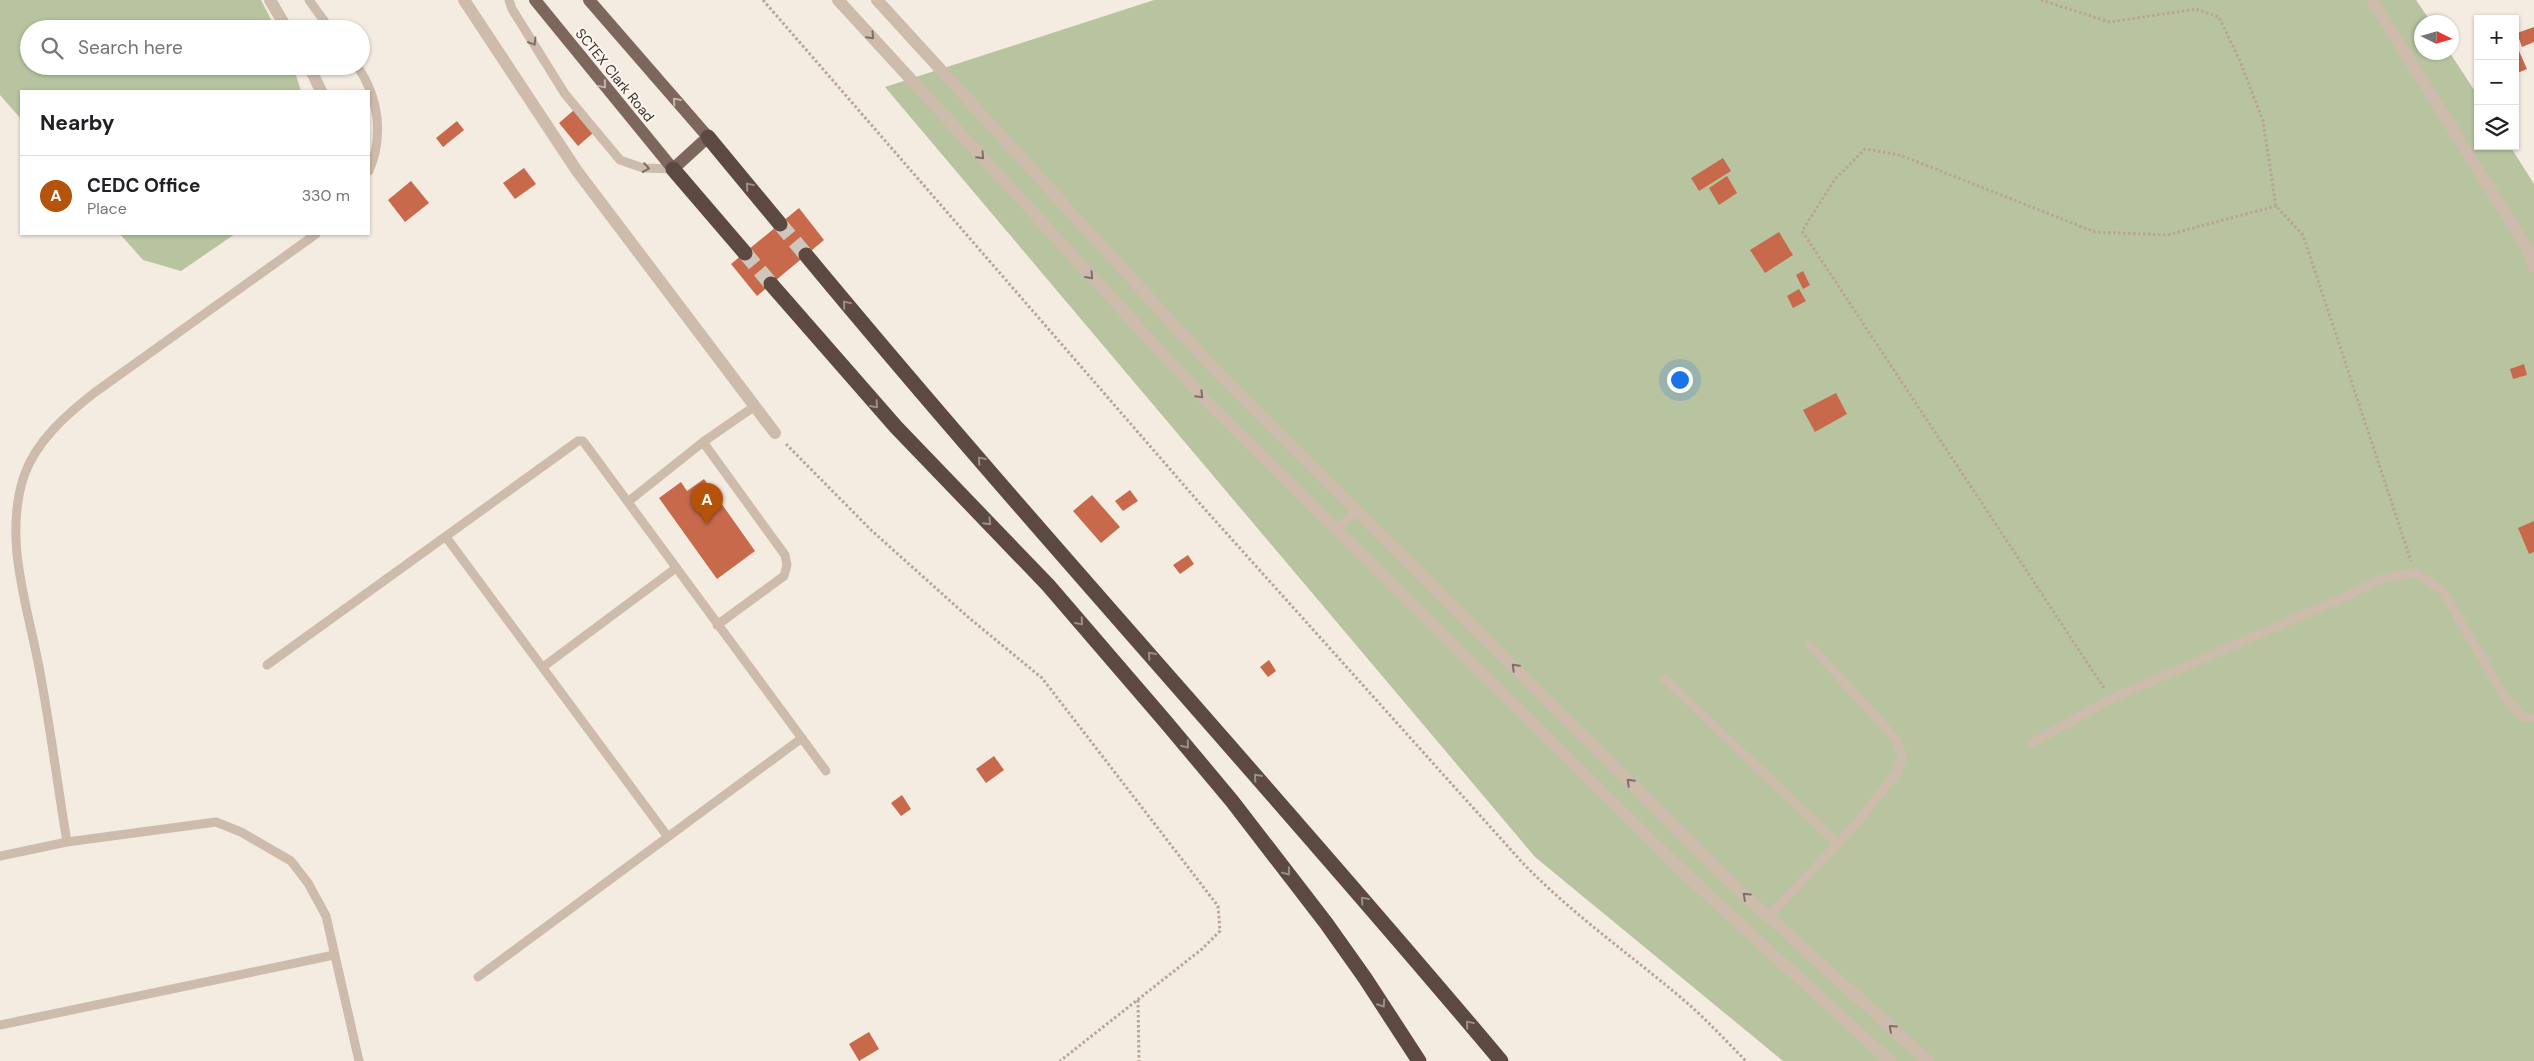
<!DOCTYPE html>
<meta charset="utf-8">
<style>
:root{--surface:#fff;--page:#f2f2f2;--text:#202124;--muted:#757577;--line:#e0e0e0;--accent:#b45309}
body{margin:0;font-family:"DM Sans",sans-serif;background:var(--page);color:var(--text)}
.controls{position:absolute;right:15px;top:15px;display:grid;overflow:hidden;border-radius:0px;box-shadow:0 1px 4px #0004}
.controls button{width:45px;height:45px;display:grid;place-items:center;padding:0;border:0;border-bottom:1px solid var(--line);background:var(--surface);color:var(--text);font:25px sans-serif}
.compass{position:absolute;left:2414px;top:15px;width:45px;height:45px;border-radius:50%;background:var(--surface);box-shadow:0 1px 4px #0004;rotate:95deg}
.you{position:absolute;left:1679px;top:379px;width:18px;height:18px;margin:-12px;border:4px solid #fff;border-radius:50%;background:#1a73e8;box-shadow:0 0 0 8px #1a73e833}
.badge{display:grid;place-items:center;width:32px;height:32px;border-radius:50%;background:var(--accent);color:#fff;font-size:16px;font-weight:700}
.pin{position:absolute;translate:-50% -41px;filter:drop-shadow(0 1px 2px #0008)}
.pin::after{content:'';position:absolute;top:26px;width:18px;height:15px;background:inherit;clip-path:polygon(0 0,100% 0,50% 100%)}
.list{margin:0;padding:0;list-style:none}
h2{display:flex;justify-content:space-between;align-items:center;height:65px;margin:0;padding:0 20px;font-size:21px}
h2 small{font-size:16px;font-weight:400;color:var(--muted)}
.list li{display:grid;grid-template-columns:32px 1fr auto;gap:15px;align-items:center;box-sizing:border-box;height:80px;padding:0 20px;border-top:1px solid var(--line)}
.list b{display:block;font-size:19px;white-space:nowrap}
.list p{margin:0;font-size:16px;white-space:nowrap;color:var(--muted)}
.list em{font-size:16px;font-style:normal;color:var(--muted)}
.icon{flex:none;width:28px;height:28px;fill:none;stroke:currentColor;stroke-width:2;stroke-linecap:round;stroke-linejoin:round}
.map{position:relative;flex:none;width:2534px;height:1061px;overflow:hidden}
.search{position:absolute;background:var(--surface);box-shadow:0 1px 4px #0004;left:20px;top:20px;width:350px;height:55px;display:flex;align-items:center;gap:12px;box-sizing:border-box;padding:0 18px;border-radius:28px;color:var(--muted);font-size:19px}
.panel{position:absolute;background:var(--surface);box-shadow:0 1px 4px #0004;left:20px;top:90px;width:350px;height:145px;border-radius:0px}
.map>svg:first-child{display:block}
.green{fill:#b8c4a0}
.building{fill:#c8694b}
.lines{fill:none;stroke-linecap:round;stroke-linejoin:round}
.highway-tunnel{stroke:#cfc6bd;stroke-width:15;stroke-dasharray:15 8;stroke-linecap:butt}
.path{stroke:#b9a596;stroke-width:3;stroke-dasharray:2.5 2.5;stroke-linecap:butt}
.lane{stroke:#cdbbac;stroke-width:9}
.street{stroke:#cdbbac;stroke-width:12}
.primary{stroke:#7d675c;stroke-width:12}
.highway{stroke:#5c4a42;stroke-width:15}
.oneway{stroke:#7d6f65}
.oneway2{stroke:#c2b5ac}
.oneway3{stroke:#9c8e87}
.labels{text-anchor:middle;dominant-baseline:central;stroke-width:4.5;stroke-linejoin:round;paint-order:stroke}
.street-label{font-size:14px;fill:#3b302b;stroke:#fbf5ee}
</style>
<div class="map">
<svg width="2534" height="1061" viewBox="0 0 2534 1061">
<rect width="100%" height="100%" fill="#f4ebe1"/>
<path class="green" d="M0,0h261l15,29h-247v37h264l8,25h-280v28l-21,-24z
M1154,0h1262l15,22h-9v30l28,1 28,43v50h32l24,38v877h-751l-248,-204 -650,-770z
M120,234h115l-54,37 -38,-11z"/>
<path class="building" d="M2534,27v15l-12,5 -5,-14z
M2519,51l8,18 -12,5v-21z
M574,110l19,23 -15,13 -19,-23z
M457,121l7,9 -21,17 -7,-9z
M1723,158l8,13 -32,20 -8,-13z
M524,168l12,16 -21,15 -12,-16z
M1727,176l10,17 -18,12 -10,-17z
M411,181l18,22 -24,19 -17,-22z
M799,208l25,32 -67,56 -26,-32z
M1779,232l14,23 -28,18 -15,-23z
M1803,271l7,14 -7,4 -7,-14z
M1799,289l7,12 -13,7 -6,-12z
M2524,364l3,11 -14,4 -3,-10z
M1836,393l11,21 -32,18 -12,-22z
M704,479l51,72 -38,28 -58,-81 22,-16 6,9z
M1130,490l8,11 -15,10 -8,-10z
M1092,495l28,32 -19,16 -28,-32z
M2534,521v31l-5,2 -11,-26z
M1188,555l6,9 -14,10 -7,-9z
M1269,660l7,11 -8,6 -8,-10z
M994,756l10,14 -18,13 -10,-14z
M902,795l9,14 -10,7 -10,-13z
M869,1032l10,17 -20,12 -10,-17z"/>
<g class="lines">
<path class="highway-tunnel" d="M780,224l26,31
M745,253l26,31"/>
<path class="path" d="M763,0l439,506 318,354c50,53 110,94 166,142 21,18 40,39 60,59
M2041,0l69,22 86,-13 23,8 21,44 23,60 13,85 27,29 108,326
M786,444l85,86 97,87 74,61 176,228 2,25 -18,18 -142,112
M2104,688l-302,-457 33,-52 30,-30 35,6 195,77 72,3 109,-29
M1138,1000l1,61"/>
<path class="lane" d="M309,0l21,29
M509,0l3,9 53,85 55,66 23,8 30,1
M357,66c22,31 27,70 12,105
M703,442l82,113 2,10 -3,11 -67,49
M629,501l74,-59 52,-36
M1337,530l19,-20
M446,537l222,300
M267,665l311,-224h5l243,330
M543,667l133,-99
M1665,679l173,165
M2032,743l79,-44 231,-101 42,-20 31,-5 27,17 63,107 17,20 12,1
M67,842l149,-20 25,10 50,29 17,22 18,33 33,145
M0,856l67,-14c-9,-54 -16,-110 -26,-164 -11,-66 -39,-136 -17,-202 12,-35 42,-61 70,-83l222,-159
M1768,917l89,-94 39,-50 7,-16 -7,-18 -86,-94
M478,977l324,-239
M0,1025l334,-70"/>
<path class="street" d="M270,0l17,29
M464,0l113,171 198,262
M838,0l370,403 490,483 192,175
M877,0l339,371 511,508 201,182
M2372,0l155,248 7,18
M309,66l12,25"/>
<path class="primary" d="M535,0l138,169 35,-32 -119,-137"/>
<path class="highway" d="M708,137l72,87
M673,169l72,84
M806,255c226,273 467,534 695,806
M771,284l125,143 152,158 117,136 67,80 94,122 39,55 54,83"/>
</g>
<defs><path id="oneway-chevron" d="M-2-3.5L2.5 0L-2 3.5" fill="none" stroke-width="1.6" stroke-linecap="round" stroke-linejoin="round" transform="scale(1.25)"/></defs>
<g class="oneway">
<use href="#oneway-chevron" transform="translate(871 36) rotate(47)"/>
<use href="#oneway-chevron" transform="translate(533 42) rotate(58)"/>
<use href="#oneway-chevron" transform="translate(981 156) rotate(47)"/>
<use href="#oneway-chevron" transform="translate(646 168) rotate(8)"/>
<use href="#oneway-chevron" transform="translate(1090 276) rotate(48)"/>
<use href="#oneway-chevron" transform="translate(1200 395) rotate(46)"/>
<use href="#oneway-chevron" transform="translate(1515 667) rotate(-135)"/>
<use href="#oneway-chevron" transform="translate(1630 782) rotate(-135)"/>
<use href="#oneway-chevron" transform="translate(1746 896) rotate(-137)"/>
<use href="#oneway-chevron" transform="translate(1892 1028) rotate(-138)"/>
</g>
<g class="oneway2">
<use href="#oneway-chevron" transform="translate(603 85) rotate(50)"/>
<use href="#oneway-chevron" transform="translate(676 101) rotate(-131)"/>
</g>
<g class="oneway3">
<use href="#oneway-chevron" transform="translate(749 186) rotate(-130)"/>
<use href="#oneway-chevron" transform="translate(846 304) rotate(-130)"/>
<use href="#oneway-chevron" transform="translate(875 405) rotate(48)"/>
<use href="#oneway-chevron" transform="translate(981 460) rotate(-131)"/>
<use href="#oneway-chevron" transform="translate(988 522) rotate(46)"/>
<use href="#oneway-chevron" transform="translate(1080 622) rotate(49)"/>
<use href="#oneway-chevron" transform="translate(1151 655) rotate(-131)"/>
<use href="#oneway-chevron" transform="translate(1186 745) rotate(51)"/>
<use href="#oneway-chevron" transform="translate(1257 777) rotate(-131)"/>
<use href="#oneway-chevron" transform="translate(1287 872) rotate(53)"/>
<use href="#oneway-chevron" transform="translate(1364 900) rotate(-131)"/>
<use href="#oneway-chevron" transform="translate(1382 1004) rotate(57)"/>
<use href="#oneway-chevron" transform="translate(1469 1024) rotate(-130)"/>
</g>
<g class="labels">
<g class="street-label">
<text transform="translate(615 75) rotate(51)">SCTEX Clark Road</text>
</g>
</g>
</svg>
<div class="controls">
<button>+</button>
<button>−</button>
<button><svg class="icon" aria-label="layers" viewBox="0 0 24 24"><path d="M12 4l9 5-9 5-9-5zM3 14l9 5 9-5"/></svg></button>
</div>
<svg class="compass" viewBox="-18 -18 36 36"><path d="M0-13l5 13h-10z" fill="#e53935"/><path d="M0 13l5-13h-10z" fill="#757577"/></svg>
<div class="you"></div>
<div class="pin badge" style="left:707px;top:524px">A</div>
<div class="search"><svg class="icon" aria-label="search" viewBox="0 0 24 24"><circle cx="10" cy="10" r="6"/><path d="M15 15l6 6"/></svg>Search here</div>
<section class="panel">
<h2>Nearby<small></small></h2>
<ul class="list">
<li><span class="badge">A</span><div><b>CEDC Office</b><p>Place</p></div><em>330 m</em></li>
</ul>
</section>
</div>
